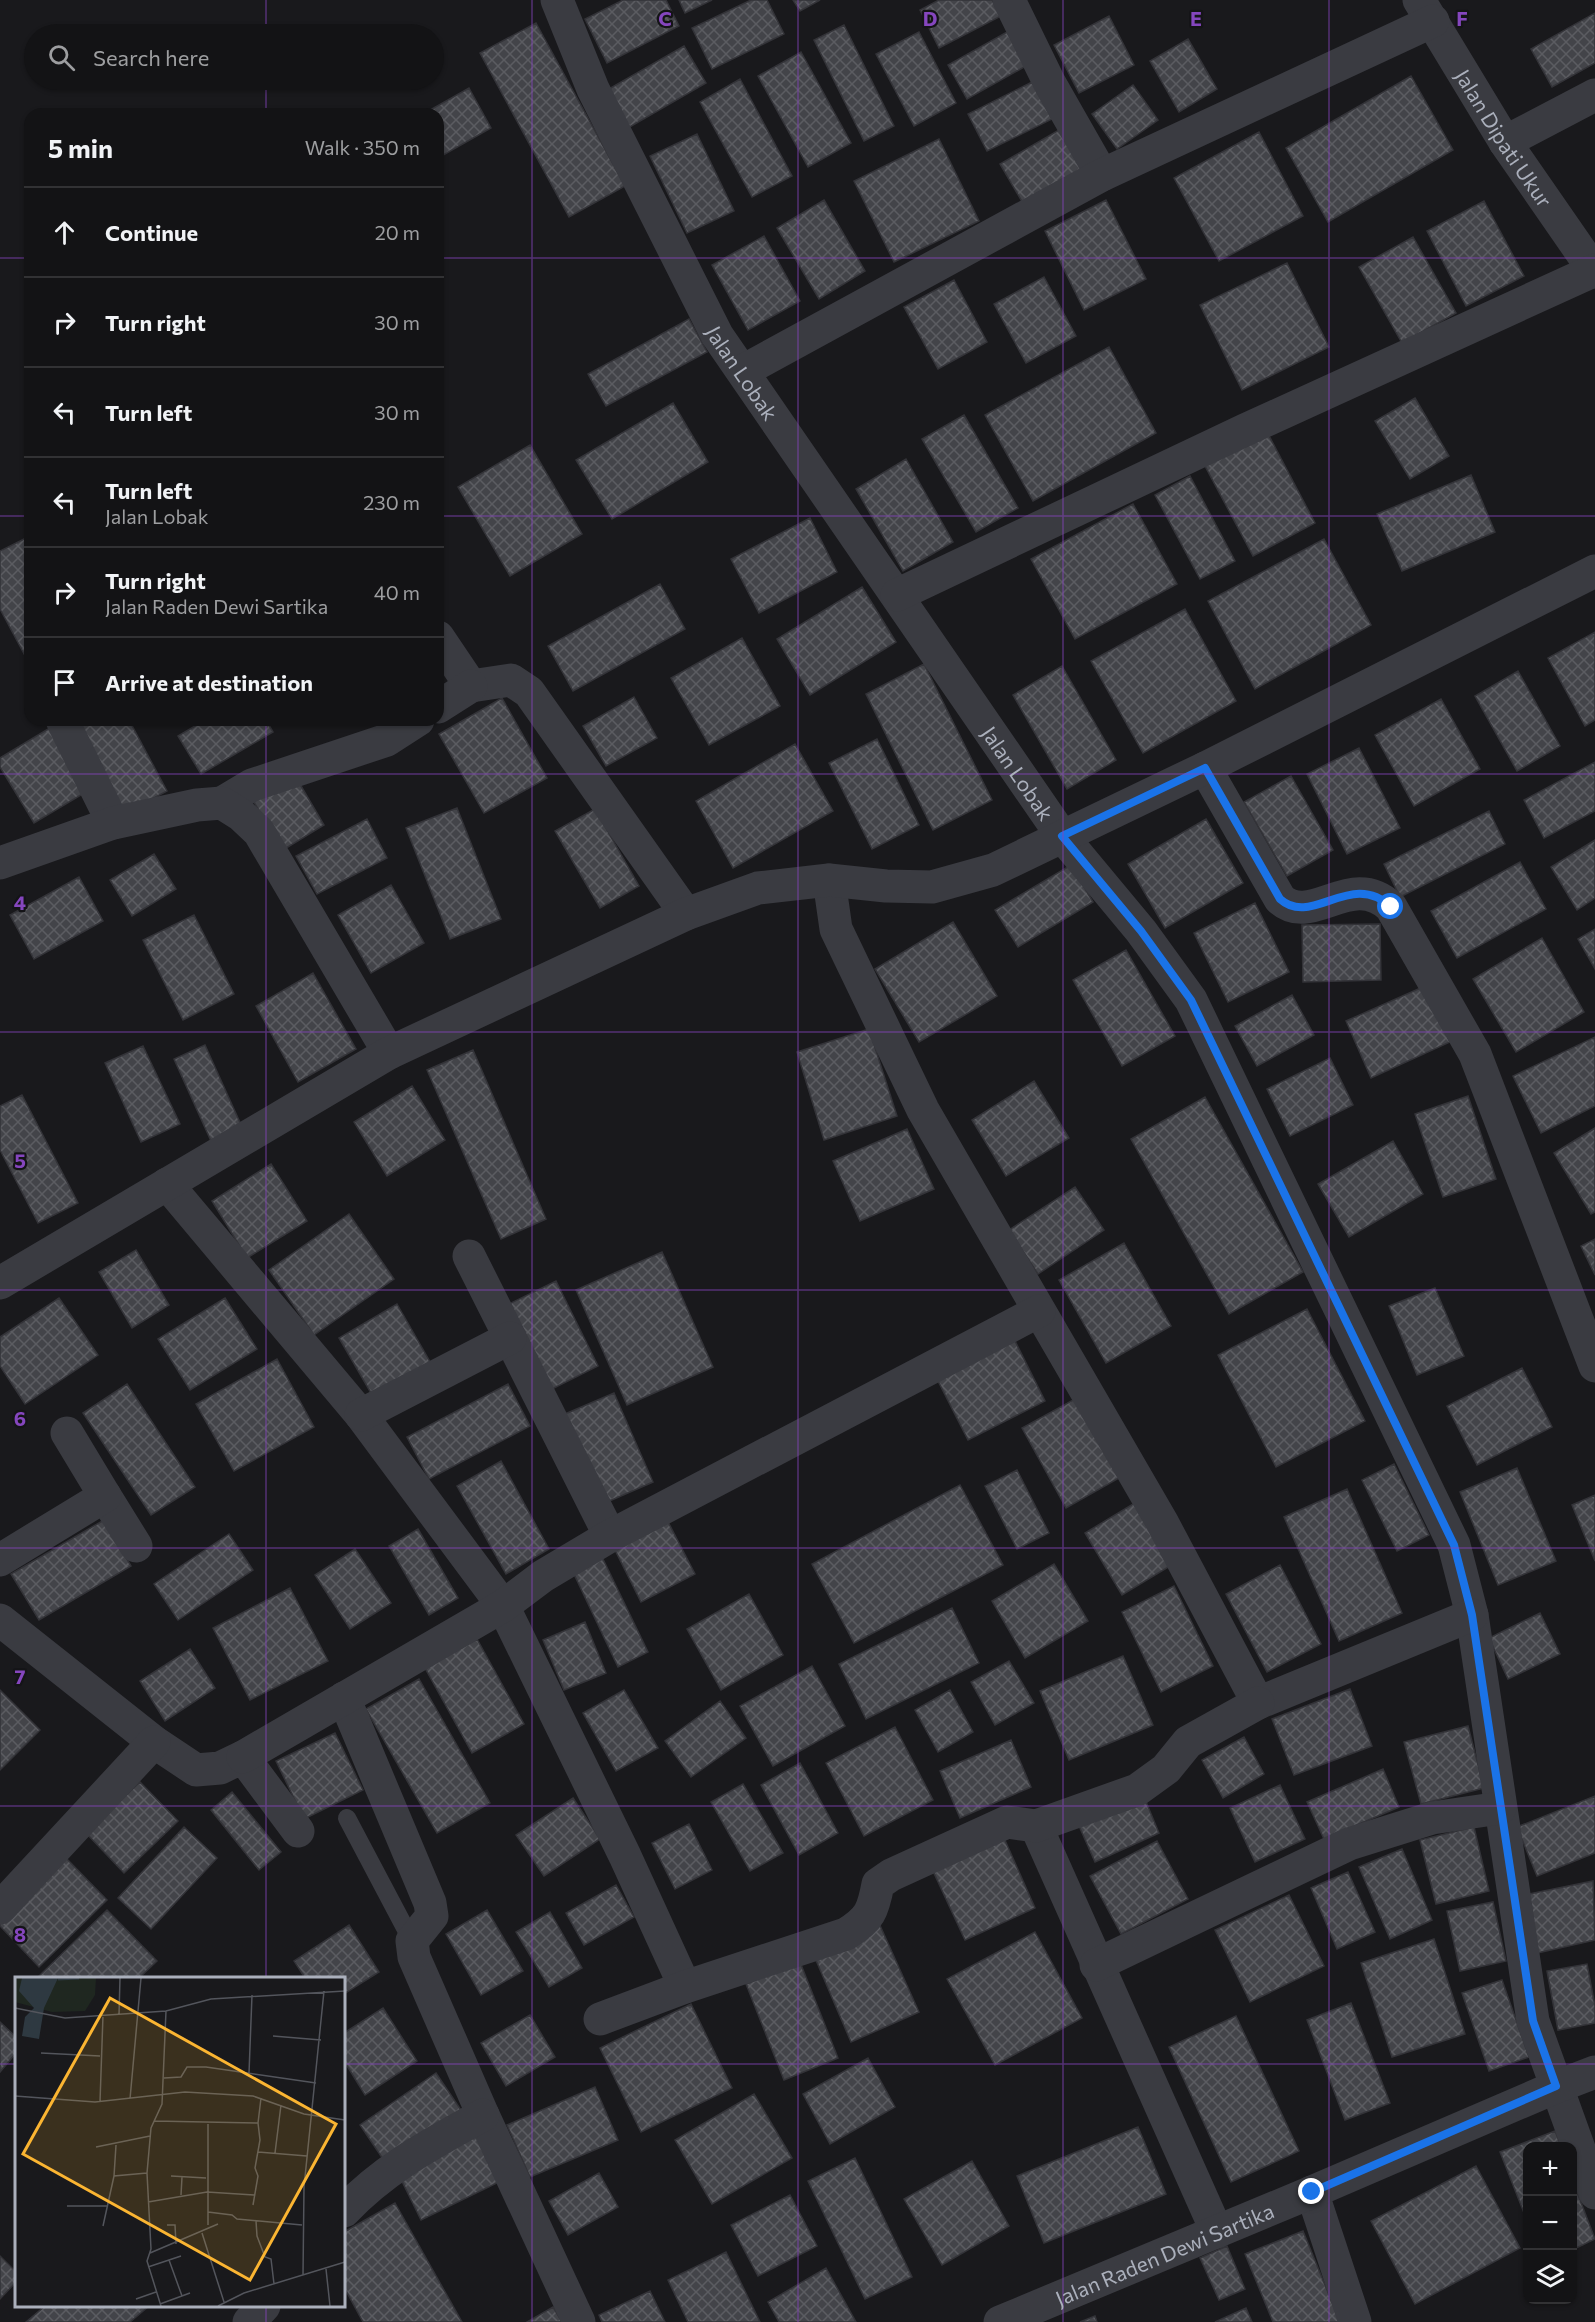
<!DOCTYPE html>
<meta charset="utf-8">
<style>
:root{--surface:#131315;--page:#1c1c1e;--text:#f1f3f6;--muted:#9d9ea0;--line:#323234}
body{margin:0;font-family:Commissioner,sans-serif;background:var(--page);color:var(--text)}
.controls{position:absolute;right:18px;bottom:18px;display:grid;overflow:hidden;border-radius:12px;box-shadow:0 2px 4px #0004}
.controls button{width:54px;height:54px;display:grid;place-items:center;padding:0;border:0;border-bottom:2px solid var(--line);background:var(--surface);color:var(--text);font:30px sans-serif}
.stop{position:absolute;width:18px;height:18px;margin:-14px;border:4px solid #1a73e8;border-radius:50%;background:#fff}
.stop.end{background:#1a73e8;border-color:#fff;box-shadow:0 2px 6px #0008}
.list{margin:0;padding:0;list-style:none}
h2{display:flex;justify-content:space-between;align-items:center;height:78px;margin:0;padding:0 24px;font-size:26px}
h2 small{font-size:20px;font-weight:400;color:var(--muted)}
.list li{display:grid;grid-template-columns:39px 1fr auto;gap:18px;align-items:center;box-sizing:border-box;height:90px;padding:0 24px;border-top:2px solid var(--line)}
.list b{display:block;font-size:22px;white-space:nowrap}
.list p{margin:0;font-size:20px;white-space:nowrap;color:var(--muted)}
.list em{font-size:20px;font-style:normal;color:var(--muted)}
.icon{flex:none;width:33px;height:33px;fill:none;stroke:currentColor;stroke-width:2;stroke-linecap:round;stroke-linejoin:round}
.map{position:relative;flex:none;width:1595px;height:2322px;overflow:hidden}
.search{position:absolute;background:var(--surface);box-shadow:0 2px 4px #0004;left:24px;top:24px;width:420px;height:66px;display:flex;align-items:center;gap:15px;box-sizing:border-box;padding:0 21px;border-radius:33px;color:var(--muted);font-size:22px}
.panel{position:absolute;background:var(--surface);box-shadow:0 2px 4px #0004;left:24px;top:108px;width:420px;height:618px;border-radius:18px}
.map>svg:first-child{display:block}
.building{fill:url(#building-cross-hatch);stroke:#333338;stroke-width:1.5}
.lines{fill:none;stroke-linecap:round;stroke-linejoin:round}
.lane{stroke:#3a3b41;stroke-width:18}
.street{stroke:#3a3b41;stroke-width:33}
.route{stroke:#1a73e8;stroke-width:8}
.grid{fill:none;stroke:#8546be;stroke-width:1.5;stroke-opacity:0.55}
.labels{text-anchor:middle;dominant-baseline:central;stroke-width:4.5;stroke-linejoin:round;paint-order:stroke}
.street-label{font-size:21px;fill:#abb0bc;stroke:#141417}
.inset-river{fill:none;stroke:#2e3941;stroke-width:3}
.inset-road{fill:none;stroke:#53555c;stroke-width:1.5}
.view{fill:#fbb532;fill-opacity:0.15;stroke:#fbb532;stroke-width:3}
.inset-edge{fill:none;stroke:#abb0bc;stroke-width:3}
.grid-label{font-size:20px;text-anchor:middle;font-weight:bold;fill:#8546be;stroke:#141417;stroke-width:4.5;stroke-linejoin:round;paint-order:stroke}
</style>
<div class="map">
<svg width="1595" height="2322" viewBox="0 0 1595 2322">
<defs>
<pattern id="building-cross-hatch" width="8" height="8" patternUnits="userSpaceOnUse" patternTransform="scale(1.5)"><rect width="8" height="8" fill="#434449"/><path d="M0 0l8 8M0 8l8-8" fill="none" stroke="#5b5c61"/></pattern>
</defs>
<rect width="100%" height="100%" fill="#19191c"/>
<path class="building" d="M623,0h43l13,26 -72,37 -22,-44z
M679,0h33l-27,13z
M751,0h16l17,34 -72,35 -20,-41z
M793,0h27l-20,11z
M939,0h53l9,16 -62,32 -19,-38z
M1595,13v50l-43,24 -21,-38z
M1109,16l25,49 -55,28 -25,-48z
M536,23l89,163 -56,31 -89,-164z
M844,25l50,101 -30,15 -50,-101z
M919,32l37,71 -42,23 -38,-72z
M1007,32l19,34 -59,33 -19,-34z
M1188,39l29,50 -38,23 -29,-51z
M684,46l22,37 -78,45 -21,-38z
M801,52l50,91 -43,24 -50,-91z
M1411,76l42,74 -125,72 -42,-74z
M740,79l52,97 -40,21 -52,-95z
M1032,82l20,37 -65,32 -19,-37z
M1133,85l25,35 -41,29 -25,-35z
M469,88l22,40 -53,30v-44h-15z
M1059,130l24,41 -59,34 -24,-41z
M1259,132l44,84 -84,45 -45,-83z
M697,134l37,77 -47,22 -37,-77z
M939,139l40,82 -85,41 -40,-81z
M824,200l41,71 -46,28 -42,-71z
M1106,200l40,79 -62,31 -39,-79z
M1484,201l40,75 -58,30 -39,-75z
M764,236l36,65 -52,29 -36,-65z
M1413,237l43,76 -54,30 -43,-76z
M1287,263l42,84 -87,43 -42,-85z
M1044,277l32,59 -50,27 -32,-59z
M954,280l33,62 -49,27 -34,-62z
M689,319l18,33 -101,54 -18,-32z
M1109,347l47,86 -123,68 -48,-86z
M1415,398l34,58 -39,23 -35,-58z
M673,403l35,59 -96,57 -36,-59z
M964,415l54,93 -42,24 -54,-93z
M1267,432l48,91 -62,33 -48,-90z
M530,445l52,89 -72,42 -52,-89z
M906,459l47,83 -50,29 -47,-82z
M1471,475l24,57 -93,39 -25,-57z
M1190,476l45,85 -35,18 -45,-84z
M1133,504l44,80 -102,55 -44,-80z
M810,518l27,54 -78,41 -28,-54z
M30,536v129l-30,-56v-58z
M1324,539l47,86 -116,64 -47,-88z
M660,584l25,45 -112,62 -25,-45z
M862,587l34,55 -86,53 -33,-56z
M1185,609l51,92 -93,52 -52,-92z
M1595,632v88l-10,6 -37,-68z
M742,638l38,68 -71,39 -38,-67z
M924,664l68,136 -59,30 -67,-136z
M1062,666l54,94 -49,29 -54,-94z
M1518,671l42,75 -43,25 -42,-75z
M634,697l23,41 -51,28 -23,-40z
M502,698l45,80 -63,35 -45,-79z
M1441,699l39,70 -66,37 -39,-71z
M75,720h54l38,71 -43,23z
M205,720h61l7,12 -72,42 -23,-38z
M53,726l38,63 -57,34 -34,-56v-9z
M877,739l42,86 -47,24 -43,-86z
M795,744l38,67 -100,57 -37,-67z
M1359,748l41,80 -53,26 -40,-80z
M1595,762v49l-51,27 -20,-38z
M294,774l30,51 -41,25 -31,-51z
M1291,776l42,74 -46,26 -43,-74z
M457,808l44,111 -51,20 -44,-111z
M595,809l44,77 -39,22 -45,-77z
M1489,811l16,33 -105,53 -16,-33z
M367,819l20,39 -70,36 -21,-38z
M1206,819l37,64 -78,45 -37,-64z
M1595,840v58l-18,12 -26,-43z
M154,854l22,35 -44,27 -22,-36z
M1520,862l26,47 -89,49 -26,-47z
M1071,865l22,37 -75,45 -23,-37z
M79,877l24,44 -69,38 -24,-44z
M391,885l33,58 -53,30 -33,-58z
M1255,903l34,69 -61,30 -34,-69z
M194,915l40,79 -51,26 -40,-80z
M953,922l44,74 -78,46 -44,-73z
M1380,924l1,56 -78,2 -1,-57z
M1595,929v40l-17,-30z
M1542,938l42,74 -68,40 -43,-73z
M1126,950l49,86 -53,30 -49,-86z
M313,973l43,76 -58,33 -42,-76z
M1425,986l25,56 -79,36 -25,-57z
M1292,995l22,40 -57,31 -22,-40z
M869,1029l28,87 -73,24 -27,-88z
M1595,1037v69l-54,27 -28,-57z
M205,1045l37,82 -31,14 -37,-82z
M143,1046l37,78 -39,18 -36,-79z
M473,1050l73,169 -45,20 -74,-169z
M1330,1058l23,47 -63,31 -23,-47z
M1034,1081l35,57 -63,38 -34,-56z
M412,1086l33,54 -58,36 -33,-54z
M22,1095l56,108 -40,20 -38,-73v-44z
M1468,1096l28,83 -53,18 -28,-83z
M1205,1097l98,175 -74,42 -98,-175z
M1595,1128v84l-4,2 -37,-61z
M907,1129l27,60 -74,32 -27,-60z
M1393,1141l30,53 -74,43 -31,-53z
M271,1164l36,57 -60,37 -35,-57z
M1075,1187l29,43 -66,44 -29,-44z
M349,1214l45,65 -80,56 -45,-65z
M1595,1239v36l-14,-29z
M1124,1243l47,83 -65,37 -47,-83z
M136,1250l33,55 -37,23 -33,-56z
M662,1252l51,115 -86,38 -51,-115z
M556,1281l42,85 -48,24 -43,-85z
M1435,1288l29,68 -47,19 -28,-69z
M59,1298l39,57 -73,49 -25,-38v-29z
M225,1298l32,51 -67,41 -32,-51z
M397,1304l36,63 -58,33 -36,-62z
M1307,1309l58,112 -89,46 -58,-112z
M1012,1335l33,66 -77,39 -33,-65z
M277,1359l37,68 -80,44 -38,-67z
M1522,1368l30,59 -75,38 -30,-59z
M127,1384l68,103 -44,28 -68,-102z
M508,1384l22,42 -101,53 -22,-42z
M614,1393l39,89 -55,24 -40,-89z
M1075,1399l44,79 -53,30 -44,-80z
M501,1461l48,88 -43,25 -49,-88z
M1394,1464l35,71 -32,16 -35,-71z
M1517,1468l39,93 -58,24 -38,-93z
M1017,1470l32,63 -32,16 -32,-63z
M960,1485l43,80 -149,78 -42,-79z
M1347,1489l55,124 -63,28 -55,-124z
M1595,1495v66l-23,-56z
M1138,1501l37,62 -53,32 -37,-62z
M666,1518l29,56 -54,28 -28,-56z
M104,1520l27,46 -92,54 -28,-46z
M418,1529l40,69 -29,17 -40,-69z
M229,1534l24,36 -75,50 -24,-36z
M355,1549l36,54 -41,26 -35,-54z
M602,1557l46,95 -30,15 -45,-95z
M1054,1564l34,57 -63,37 -33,-57z
M1280,1565l41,79 -54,28 -41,-78z
M1174,1586l39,80 -52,26 -39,-80z
M290,1588l38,73 -78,39 -37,-72z
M749,1594l34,61 -62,35 -34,-61z
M952,1608l27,55 -113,56 -27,-55z
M1540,1613l20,41 -52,25 -19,-41z
M585,1622l21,51 -42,17 -21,-50z
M477,1639l47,85 -52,29 -47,-85z
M190,1649l25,39 -50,33 -25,-40z
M1123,1656l30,69 -84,35 -29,-69z
M1009,1661l25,42 -39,22 -24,-43z
M812,1666l33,60 -72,40 -33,-60z
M419,1679l71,124 -53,30 -71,-124z
M1350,1689l22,57 -78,29 -22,-56z
M0,1690l40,40 -40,40z
M624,1690l34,58 -42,23 -33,-58z
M950,1690l23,42 -35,20 -23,-42z
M720,1701l26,37 -55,39 -26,-36z
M1468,1726l16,62 -63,16 -17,-62z
M895,1727l38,73 -69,36 -38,-73z
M335,1733l28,57 -59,29 -28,-58z
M1244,1737l20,37 -41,24 -21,-38z
M1011,1740l20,47 -71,31 -20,-47z
M800,1763l38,70 -39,22 -38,-70z
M1383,1769l16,38 -75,32 -17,-37z
M140,1782l38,39 -54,52 -38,-40z
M743,1784l40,69 -33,18 -39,-69z
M1280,1785l25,54 -50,23 -25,-54z
M232,1792l49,60 -22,18 -48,-60z
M1595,1796v57l-58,23 -20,-49z
M1144,1797l15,36 -64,29 -16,-36z
M573,1798l27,41 -56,37 -28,-41z
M689,1824l23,46 -37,19 -23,-46z
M184,1827l33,31 -66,71 -33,-31z
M1474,1827l15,64 -53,13 -16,-64z
M1004,1838l31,70 -70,32 -32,-69z
M1157,1841l31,58 -67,35 -31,-58z
M1402,1849l30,71 -42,19 -31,-72z
M64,1856l43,44 -68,67 -39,-41v-7z
M1348,1872l27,60 -38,17 -26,-61z
M1593,1881l2,59 -58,13 -13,-58z
M616,1885l18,32 -50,28 -18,-32z
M1289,1895l35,71 -74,36 -35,-72z
M1493,1902l13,59 -46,10 -13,-60z
M107,1910l50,51 -18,17h-102z
M487,1910l36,61 -42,24 -35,-61z
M550,1912l32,56 -33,19 -33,-55z
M878,1921l41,91 -68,30 -39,-91z
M349,1925l30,47 -35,22v-16h-39l-11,-17z
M1035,1932l47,86 -87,47 -48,-86z
M1434,1939l31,95 -73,23 -31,-94z
M800,1962l38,96 -54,22 -38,-96z
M1587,1964l8,42v17l-37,7 -11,-59z
M1502,1980l27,77 -40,14 -27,-78z
M1351,2003l39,100 -45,17 -38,-100z
M691,2004l41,84 -91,44 -41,-84z
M383,2008l34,53 -52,34 -21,-34v-28z
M530,2015l25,42 -49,29 -25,-43z
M1236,2016l63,135 -68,31 -62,-135z
M0,2022l16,15v16l-16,19z
M868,2058l27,49 -65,37 -27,-50z
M436,2073l27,40 -76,52 -27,-40z
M595,2087l23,53 -88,37 -23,-52z
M754,2094l38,64 -80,46 -37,-64z
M1138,2127l28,67 -122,49 -27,-67z
M475,2130l26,51 -80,39 -25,-51z
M1555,2131l6,15h-33v77l-28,-71z
M855,2158l57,119 -47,22 -57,-118z
M972,2161l37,65 -67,39 -38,-66z
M1476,2166l44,82 -105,56 -44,-83z
M599,2173l19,34 -50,28 -19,-34z
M1572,2179l23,60 -23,11z
M790,2195l27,51 -59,30 -27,-51z
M395,2203l67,119h-99l-19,-35v-55z
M1303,2231l37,91h-67l-28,-68z
M1227,2246l18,43 -26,11 -19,-42z
M726,2252l34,70h-72l-20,-42z
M0,2256l16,16v10l-16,17z
M826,2268l30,54h-77l-11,-20z
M650,2291l15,31h-63l-3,-7z
M45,2306h104l-19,16h-104z
M553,2307l9,15h-35z
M1246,2308l6,14h-37z
M1095,2316l2,6h-17z"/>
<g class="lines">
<path class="lane" d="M347,1818l65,123"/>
<g class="street">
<path id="s1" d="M557,0l36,89 124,246 345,501 79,95 50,69 263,545 18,70 61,406 62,172"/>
<path d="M1009,0l40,82 53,93"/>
<path id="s2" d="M1419,0l86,142 90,130"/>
<path d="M1505,142l90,-47"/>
<path d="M743,371l359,-196 331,-154"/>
<path d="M897,595l348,-165 350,-160"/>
<path d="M438,637l33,49 40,-6 18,12 157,222"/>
<path d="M438,707l33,-21"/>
<path d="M62,720l51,103"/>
<path d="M1205,768l75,131c32,29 71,-30 111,8l84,147 120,312"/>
<path d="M222,803l30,-18 135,-45 31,-20"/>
<path d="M0,863l113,-40 84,-18 25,-2 19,12 18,17 130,221"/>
<path d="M829,880l7,49 87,181 239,412 96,181 214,-88"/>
<path d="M167,1184l194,231 142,191 122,250 60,131"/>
<path d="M469,1256l141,280"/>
<path d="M0,1283l389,-230 297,-139 72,-26 71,-8 57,6 46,1 61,-17 212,-102 390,-197"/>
<path d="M361,1415l149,-77"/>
<path d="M105,1496l31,50"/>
<path d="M0,1560l105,-64 -38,-63"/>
<path d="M0,1620l154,122 42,28 24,-2 23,-11 55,74"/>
<path d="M344,1698l86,205 2,13 -20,25 2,16 69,158 96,207"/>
<path d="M243,1757l260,-151 40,-30 67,-40 429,-225"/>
<path d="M1036,1826l181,406"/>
<path d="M0,1908l154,-166"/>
<path d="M1096,1965l253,-121 83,-26 68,-10"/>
<path d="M600,2019l85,-32 161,-53c24,-15 27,-23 32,-50l13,-9 116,-53 29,4 101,-36 29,-21 22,-27 70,-39"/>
<path d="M1312,2192l43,130"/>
<path d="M344,2211c41,-43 87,-67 139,-96"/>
<path d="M249,2322l15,-16"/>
<path id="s3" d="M1000,2322l312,-130 244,-105 39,-15"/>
</g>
</g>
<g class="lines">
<path class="route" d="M1312,2192l244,-106 -23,-65 -61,-406 -18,-70 -263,-545 -50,-69 -79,-95 143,-68 75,131c32,29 71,-30 111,8"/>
</g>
<path class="grid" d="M266,0v34M532,0v2322M798,0v2322M1063,0v2322M1329,0v2322M266,80v34M0,258h30M438,258h1157M0,516h30M438,516h1157M266,720v1258M0,774h1595M0,1032h1595M0,1290h1595M0,1548h1595M0,1806h1595M0,2064h16M344,2064h1251M266,2306v16"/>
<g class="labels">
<g class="street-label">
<text stroke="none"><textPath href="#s2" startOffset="162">Jalan Dipati Ukur</textPath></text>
<text stroke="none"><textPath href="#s1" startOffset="417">Jalan Lobak</textPath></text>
<text stroke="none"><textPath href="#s1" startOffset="903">Jalan Lobak</textPath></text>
<text stroke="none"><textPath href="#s3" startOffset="178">Jalan Raden Dewi Sartika</textPath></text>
</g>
</g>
<g transform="translate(15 1977)">
<rect width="330" height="330" fill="#19191c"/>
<path d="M0,1h81l-1,17 -10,16 -33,1 -37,-10z" fill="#1f2720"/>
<path d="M7,1h36l-14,30 -5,31 -17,-3 3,-19 9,-9 -15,-17z" fill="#2e3941"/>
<path class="inset-river" d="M43,2l21,-1"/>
<path class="inset-road" d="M0,31l50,10 101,-7 45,-12 134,-8M104,38l1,-37M258,59l48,4M26,76l59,3M234,96l3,-78M149,101l17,-1 6,-10h19l110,16M0,119l80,6 90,-10 68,4 51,18 41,6M115,122l11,-121M85,125l3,-87M139,144l104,2 3,-25M193,147v101M81,170l54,-11M243,175l49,4M260,176l6,-48M99,199l2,-31M156,199l35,2M166,218l1,-18M133,225l59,-10 47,3M238,228l5,-29 -3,-8 5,-28 -2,-17M52,229h40M193,235l24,3 5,4 65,6M241,244l1,15 8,21 6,2 3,25M152,248h8l1,19M88,249l11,-50 33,-3M187,256l22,69M135,276l68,-29M154,283l13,36M133,290l33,-11M311,292l4,37M288,298l1,-88 20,-196M121,322l20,-7M145,327l30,-11M146,329l-14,-45 4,-12 -4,-76 4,-45 11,-24 4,-93M203,329l26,-13 101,-31"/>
<path class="view" d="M95,21l226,126 -86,156 -227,-126z"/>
<rect width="330" height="330" class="inset-edge"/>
</g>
<g class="grid-label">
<text x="665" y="26">C</text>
<text x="930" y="26">D</text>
<text x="1196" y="26">E</text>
<text x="1462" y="26">F</text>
<text x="20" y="910">4</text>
<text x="20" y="1168">5</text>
<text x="20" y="1426">6</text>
<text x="20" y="1684">7</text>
<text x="20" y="1942">8</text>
</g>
</svg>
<div class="controls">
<button>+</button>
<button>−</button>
<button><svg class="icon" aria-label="layers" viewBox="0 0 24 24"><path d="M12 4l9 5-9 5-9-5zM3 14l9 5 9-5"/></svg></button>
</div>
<div class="stop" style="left:1391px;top:907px"></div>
<div class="stop end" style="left:1312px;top:2192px"></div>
<div class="search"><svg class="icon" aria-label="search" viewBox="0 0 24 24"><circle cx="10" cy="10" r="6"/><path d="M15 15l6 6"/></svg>Search here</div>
<section class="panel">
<h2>5 min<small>Walk · 350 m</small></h2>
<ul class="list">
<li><svg class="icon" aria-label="ahead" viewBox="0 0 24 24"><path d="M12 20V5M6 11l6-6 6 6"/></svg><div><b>Continue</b></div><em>20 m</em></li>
<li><svg class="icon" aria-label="right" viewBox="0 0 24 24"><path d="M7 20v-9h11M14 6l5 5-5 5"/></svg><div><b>Turn right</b></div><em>30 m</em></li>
<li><svg class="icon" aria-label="left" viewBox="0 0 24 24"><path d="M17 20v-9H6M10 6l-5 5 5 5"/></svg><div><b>Turn left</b></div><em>30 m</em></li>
<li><svg class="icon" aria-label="left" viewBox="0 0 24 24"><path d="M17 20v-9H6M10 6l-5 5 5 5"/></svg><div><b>Turn left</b><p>Jalan Lobak</p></div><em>230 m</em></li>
<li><svg class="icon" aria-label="right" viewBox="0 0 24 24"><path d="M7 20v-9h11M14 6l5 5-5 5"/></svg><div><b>Turn right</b><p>Jalan Raden Dewi Sartika</p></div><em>40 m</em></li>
<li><svg class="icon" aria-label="arrive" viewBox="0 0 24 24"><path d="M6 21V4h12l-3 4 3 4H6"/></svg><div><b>Arrive at destination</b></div></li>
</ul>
</section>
</div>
